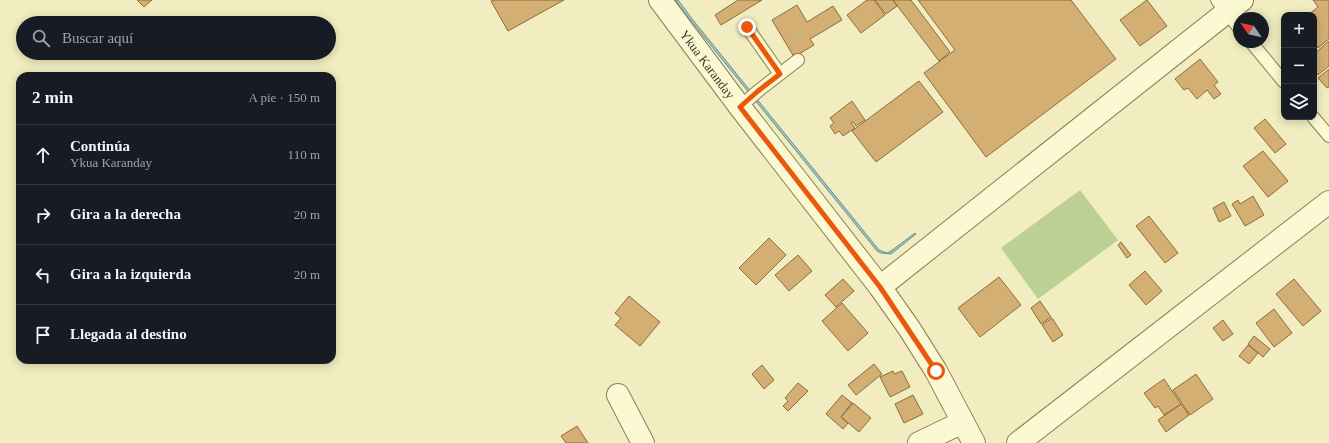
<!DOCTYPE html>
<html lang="es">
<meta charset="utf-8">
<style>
:root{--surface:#171b24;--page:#20242c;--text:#f1f3f6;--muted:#9ea1a6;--line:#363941}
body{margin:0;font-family:"Times New Roman",serif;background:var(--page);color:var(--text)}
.controls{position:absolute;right:12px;top:12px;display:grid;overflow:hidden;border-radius:8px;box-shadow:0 2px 10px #0003}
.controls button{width:36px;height:36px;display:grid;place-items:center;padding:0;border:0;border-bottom:1px solid var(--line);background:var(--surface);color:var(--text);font:20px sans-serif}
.compass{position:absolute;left:1233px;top:12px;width:36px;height:36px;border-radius:50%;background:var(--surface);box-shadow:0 2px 10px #0003;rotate:304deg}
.stop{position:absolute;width:12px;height:12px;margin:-9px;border:3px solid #ea580c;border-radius:50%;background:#fff}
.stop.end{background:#ea580c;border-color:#fff;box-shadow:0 1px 4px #0008}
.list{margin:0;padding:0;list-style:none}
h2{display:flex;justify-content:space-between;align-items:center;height:52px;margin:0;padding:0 16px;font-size:17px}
h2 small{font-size:13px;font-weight:400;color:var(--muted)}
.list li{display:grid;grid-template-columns:26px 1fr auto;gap:12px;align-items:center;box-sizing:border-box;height:60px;padding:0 16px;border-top:1px solid var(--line)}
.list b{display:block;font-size:15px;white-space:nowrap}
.list p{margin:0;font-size:13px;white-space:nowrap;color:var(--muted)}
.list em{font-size:13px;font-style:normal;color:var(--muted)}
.icon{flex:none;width:22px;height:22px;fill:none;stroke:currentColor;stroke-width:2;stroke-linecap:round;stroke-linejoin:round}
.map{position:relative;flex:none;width:1329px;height:443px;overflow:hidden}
.search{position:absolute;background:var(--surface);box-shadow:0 2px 10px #0003;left:16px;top:16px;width:320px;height:44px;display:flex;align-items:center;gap:10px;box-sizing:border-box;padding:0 14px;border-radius:22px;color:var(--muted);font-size:15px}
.panel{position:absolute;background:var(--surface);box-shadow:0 2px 10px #0003;left:16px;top:72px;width:320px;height:292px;border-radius:12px}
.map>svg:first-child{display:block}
.green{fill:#bcd093}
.water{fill:#a3c3c0;stroke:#699290}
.building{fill:#d3af73;stroke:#8d6c3a}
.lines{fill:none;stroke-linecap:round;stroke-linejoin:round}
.service-casing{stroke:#8c7e56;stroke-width:14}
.minor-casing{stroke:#8c7e56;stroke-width:24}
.tertiary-casing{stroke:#8c7e56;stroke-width:24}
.service{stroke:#fbf8d4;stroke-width:12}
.minor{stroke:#fbf8d4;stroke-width:22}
.tertiary{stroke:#fbf8d4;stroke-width:22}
.route{stroke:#ea580c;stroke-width:5}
.labels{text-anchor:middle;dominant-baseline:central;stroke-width:3;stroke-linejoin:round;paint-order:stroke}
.street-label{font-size:13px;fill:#3a311c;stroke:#f8f5d0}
</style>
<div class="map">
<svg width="1329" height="443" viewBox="0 0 1329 443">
<rect width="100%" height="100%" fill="#f1edc0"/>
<path class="green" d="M1080,190l38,50 -80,59 -37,-51z"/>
<path class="water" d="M675,0h3l15,20 186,230 8,3 4,-2 24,-18 1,1 -25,20 -10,-1 -4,-2 -186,-230z"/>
<path class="building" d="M137,0h15l-8,7z
M494,0h70l-56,31 -17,-30z
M738,0h24l-41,25 -6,-10z
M867,0h7l11,15 -24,18 -14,-18z
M875,0h18l4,6 -11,8z
M893,0h18l39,52 -11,9z
M918,0h153l45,59 -130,98 -62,-84 31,-23z
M1147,0l20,26 -27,20 -20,-26z
M1313,0h16v39l-11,9 -4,-5v-28h-6l10,-8z
M797,5l10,17 26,-16 9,14 -32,19 4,6 -20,12 -22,-37z
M1329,41v25l-11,9 -4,-6v-15z
M1200,59l18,23 -4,3 7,9 -7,5 -7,-9 -10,9 -9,-11 -4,2 -9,-11z
M1329,69v18l-2,1 -9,-10z
M919,81l24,31 -67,50 -24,-31z
M852,101l13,19 -9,6 -3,-4 -2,1 4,5 -12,8 -4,-5 -4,3 -5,-8 4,-3 -4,-5z
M1265,119l21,25 -11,9 -21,-25z
M1263,151l25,30 -20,16 -25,-31z
M1253,196l11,19 -19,11 -13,-22 6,-4 2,4z
M1224,202l7,14 -12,6 -6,-14z
M1149,216l29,37 -13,10 -29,-37z
M769,238l17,17 -30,30 -17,-17z
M1121,242l10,13 -4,3 -9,-13z
M798,255l14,16 -23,20 -14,-16z
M1145,271l17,20 -16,14 -17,-20z
M999,277l22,28 -41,32 -22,-29z
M843,279l11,12 -18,16 -11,-12z
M1294,279l27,32 -18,15 -27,-32z
M629,296l31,26 -20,24 -25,-21 6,-7 -6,-5z
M1040,301l11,16 -10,7 -10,-16z
M842,303l26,30 -20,18 -26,-30z
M1274,309l18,24 -18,14 -18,-24z
M1052,318l11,17 -10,7 -11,-17z
M1223,320l10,14 -10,7 -10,-13z
M1254,336l16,13 -7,8 -15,-13z
M1248,345l10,8 -9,11 -10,-8z
M874,364l8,10 -26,21 -8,-10z
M762,365l12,15 -10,9 -12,-15z
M893,371l1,3 8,-3 8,16 -20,10 -10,-20z
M1196,374l17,25 -23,16 -17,-25z
M1164,379l17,25 -17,11 -6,-9 -3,2 -11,-15z
M798,383l10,8 -20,20 -5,-5 5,-5 -3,-3z
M842,395l10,8 -11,14 7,6 -5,6 -17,-15z
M913,395l10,19 -19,9 -9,-19z
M853,403l18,15 -12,14 -18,-15z
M1181,404l8,11 -23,17 -8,-12z
M577,426l11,17h-22l-5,-7z"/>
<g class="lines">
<defs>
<path id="service" d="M1217,0l22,28
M747,27l33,47
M1251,42l33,40
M740,107l18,-16 40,-31
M1313,117l16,19"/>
<path id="minor" d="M880,287l362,-287
M618,395l25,48
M919,443l44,-21
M1018,443l311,-241"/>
<g id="tertiary">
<path id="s1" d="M660,0l80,107 140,180 29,41 27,43 38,72"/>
</g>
</defs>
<use href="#service" class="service-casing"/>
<use href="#minor" class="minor-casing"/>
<use href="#tertiary" class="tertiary-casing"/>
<use href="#service" class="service"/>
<use href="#minor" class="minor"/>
<use href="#tertiary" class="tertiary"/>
</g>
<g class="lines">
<path class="route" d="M747,27l33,47 -22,17 -18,16 140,180 56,84"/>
</g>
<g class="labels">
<g class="street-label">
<text stroke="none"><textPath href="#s1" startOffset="80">Ykua Karanday</textPath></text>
</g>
</g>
</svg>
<div class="controls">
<button>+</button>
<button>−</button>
<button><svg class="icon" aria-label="layers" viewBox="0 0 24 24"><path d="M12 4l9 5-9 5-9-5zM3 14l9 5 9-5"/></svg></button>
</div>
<svg class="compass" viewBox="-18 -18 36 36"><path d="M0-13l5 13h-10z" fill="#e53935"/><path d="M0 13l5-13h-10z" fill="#9ea1a6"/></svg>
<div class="stop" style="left:936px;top:371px"></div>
<div class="stop end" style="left:747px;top:27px"></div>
<div class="search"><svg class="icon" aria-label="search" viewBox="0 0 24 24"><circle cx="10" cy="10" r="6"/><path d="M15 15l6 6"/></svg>Buscar aquí</div>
<section class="panel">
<h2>2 min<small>A pie · 150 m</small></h2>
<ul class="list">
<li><svg class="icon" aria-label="ahead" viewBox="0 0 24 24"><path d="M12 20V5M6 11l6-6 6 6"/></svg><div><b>Continúa</b><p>Ykua Karanday</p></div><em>110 m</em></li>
<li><svg class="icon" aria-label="right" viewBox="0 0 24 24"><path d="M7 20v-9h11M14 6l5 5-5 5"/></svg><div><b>Gira a la derecha</b></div><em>20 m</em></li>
<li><svg class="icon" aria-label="left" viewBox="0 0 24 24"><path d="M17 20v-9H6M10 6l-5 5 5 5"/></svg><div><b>Gira a la izquierda</b></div><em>20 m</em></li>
<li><svg class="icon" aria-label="arrive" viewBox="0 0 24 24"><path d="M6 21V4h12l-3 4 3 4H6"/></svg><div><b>Llegada al destino</b></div></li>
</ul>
</section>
</div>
